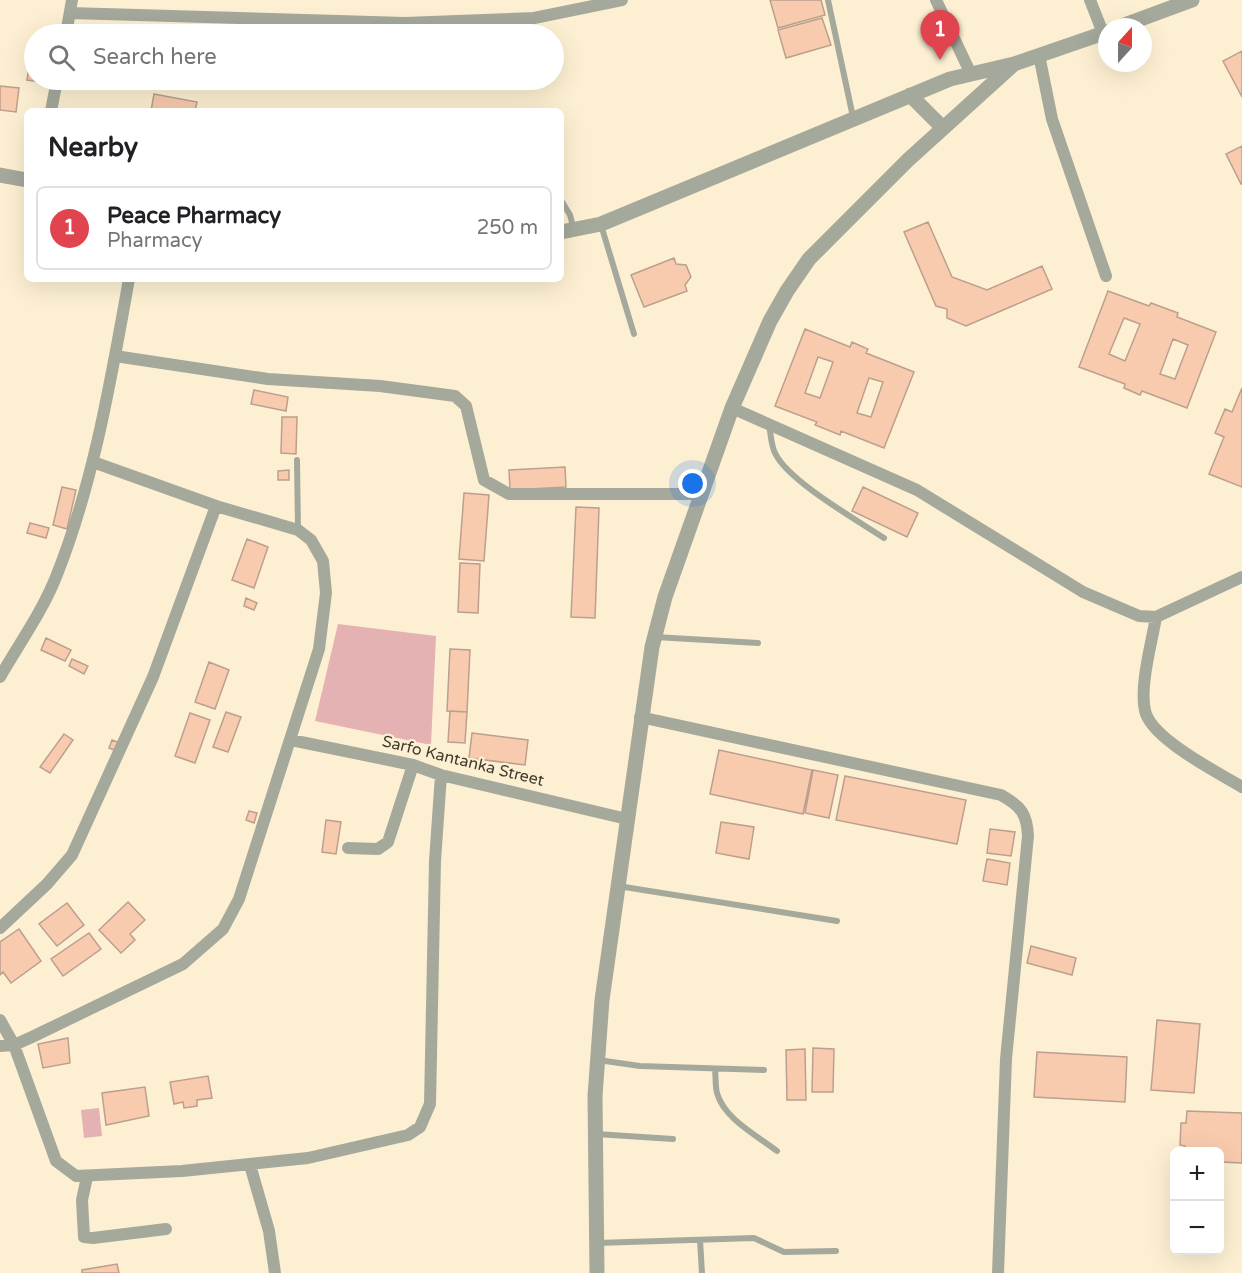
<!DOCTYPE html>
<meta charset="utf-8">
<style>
:root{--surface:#fff;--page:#f2f2f2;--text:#202124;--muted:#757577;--line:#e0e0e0;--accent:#1a73e8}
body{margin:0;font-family:"Varela Round",sans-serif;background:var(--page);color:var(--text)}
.controls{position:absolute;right:18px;bottom:18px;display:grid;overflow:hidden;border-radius:9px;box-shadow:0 6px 24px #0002}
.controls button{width:54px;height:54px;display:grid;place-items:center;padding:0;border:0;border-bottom:2px solid var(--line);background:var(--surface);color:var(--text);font:30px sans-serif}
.compass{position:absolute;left:1098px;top:18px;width:54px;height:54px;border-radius:50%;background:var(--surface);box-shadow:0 6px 24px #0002;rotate:21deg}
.you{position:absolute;left:693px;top:484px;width:21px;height:21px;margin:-15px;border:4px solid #fff;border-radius:50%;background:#1a73e8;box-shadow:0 0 0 9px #1a73e833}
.badge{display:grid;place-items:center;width:39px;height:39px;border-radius:50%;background:var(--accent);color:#fff;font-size:20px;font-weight:700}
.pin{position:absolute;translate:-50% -50px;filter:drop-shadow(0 2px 3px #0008)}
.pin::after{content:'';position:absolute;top:32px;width:21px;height:18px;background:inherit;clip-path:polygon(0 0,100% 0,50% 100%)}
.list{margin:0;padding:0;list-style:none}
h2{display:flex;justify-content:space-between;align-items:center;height:78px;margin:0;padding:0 24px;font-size:26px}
h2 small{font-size:20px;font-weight:400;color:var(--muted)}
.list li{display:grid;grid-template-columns:39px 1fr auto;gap:18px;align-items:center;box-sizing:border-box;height:84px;margin:0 12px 12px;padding:0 12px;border:2px solid var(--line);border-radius:9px}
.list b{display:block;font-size:22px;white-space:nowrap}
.list p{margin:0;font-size:20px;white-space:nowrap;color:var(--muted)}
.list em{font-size:20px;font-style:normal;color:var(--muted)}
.icon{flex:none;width:33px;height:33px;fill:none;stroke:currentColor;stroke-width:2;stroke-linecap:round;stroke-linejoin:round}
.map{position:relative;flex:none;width:1242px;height:1273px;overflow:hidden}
.search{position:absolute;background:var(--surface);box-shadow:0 6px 24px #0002;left:24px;top:24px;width:540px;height:66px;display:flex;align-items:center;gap:15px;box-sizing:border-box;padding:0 21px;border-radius:33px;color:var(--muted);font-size:22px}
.panel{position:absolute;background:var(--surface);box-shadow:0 6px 24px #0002;left:24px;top:108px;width:540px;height:174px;border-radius:9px}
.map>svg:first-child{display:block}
.green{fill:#e4b2b2}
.building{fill:#f8cbaf;stroke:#bc9f8e;stroke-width:1.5;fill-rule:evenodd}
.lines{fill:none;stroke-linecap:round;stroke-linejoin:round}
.service{stroke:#a5a99c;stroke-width:6}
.minor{stroke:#a5a99c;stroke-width:12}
.tertiary{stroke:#a5a99c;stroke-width:15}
.labels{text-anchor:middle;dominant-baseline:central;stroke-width:4.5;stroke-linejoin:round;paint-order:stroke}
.street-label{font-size:16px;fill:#3f3a2e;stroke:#fdf0d2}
</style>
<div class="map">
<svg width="1242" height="1273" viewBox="0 0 1242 1273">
<rect width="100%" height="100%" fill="#fdf0d2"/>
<path class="green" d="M338,624l98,12 -5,109 -116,-24z
M99,1108l3,28 -18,2 -3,-28z"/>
<path class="building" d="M770,0h51l4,15 -47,13z
M822,18l9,27 -45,13 -8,-28z
M33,43l1,37h7v2l-14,-2z
M1242,51v46l-19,-36z
M0,86l19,2 -3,24 -16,-2z
M154,94l43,8 -2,9h-44z
M1242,146v38h-1l-15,-30z
M928,222l24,55 35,13 55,-24 10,23 -86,37 -19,-8v-9l-11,-3 -32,-74z
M674,258l2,6 10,1 5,12 -6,8 2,6 -43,16 -13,-32z
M1108,291l41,15 2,-3 27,10 -1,4 39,15 -29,76 -45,-17 -2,4 -16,-7 1,-4 -46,-17zM1124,318l16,6 -15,37 -16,-7zM1173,339l15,6 -13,34 -15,-5z
M805,329l45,18 2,-5 16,7 -2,4 48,19 -30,76 -43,-17 -1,4 -25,-10 2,-3 -42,-16zM818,357l15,5 -13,36 -15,-5zM869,378l14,4 -12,35 -14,-4z
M1242,388v99l-33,-13 15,-37 -9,-4 10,-24 7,3z
M254,390l34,7 -2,14 -35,-7z
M282,417h15l-1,37 -15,-1z
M565,467l1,20 -56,3 -1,-20z
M289,470v10h-11v-9z
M62,487l14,3 -9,39 -14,-4z
M863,487l55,26 -11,24 -55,-26z
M464,493l25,2 -5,66 -25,-2z
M576,507l23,1 -4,110 -24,-1z
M30,523l19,5 -3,10 -19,-5z
M247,539l21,8 -14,41 -22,-8z
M460,563l20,1 -2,49 -20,-1z
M246,598l11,5 -3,7 -10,-4z
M46,638l25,12 -6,11 -24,-11z
M450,649l20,1 -3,62 -20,-1z
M72,659l16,7 -4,8 -15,-8z
M209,662l20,8 -14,39 -20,-7z
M450,711l17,1 -2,31 -17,-1z
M226,712l15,5 -13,35 -15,-5z
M190,713l20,7 -15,43 -20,-7z
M472,733l56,7 -3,25 -56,-7z
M64,734l9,6 -23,33 -10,-6z
M112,740l8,3 -3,8 -8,-3z
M719,750l93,20 -9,44 -93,-20z
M813,770l25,5 -9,43 -24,-5z
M845,776l121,24 -9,44 -121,-24z
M249,811l8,2 -3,10 -8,-3z
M326,820l15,2 -5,32 -14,-2z
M721,822l33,5 -5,32 -33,-6z
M990,829l25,3 -4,24 -24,-3z
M987,859l23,4 -3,22 -24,-4z
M128,902l17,18 -15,14 5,6 -14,13 -22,-23z
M67,903l17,22 -27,21 -18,-22z
M19,929l22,32 -30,22 -8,-11 -3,3v-33z
M89,933l12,16 -38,27 -12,-17z
M1031,946l45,12 -4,17 -45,-12z
M1157,1020l43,4 -6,69 -43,-3z
M68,1038l2,25 -27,5 -5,-24z
M813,1048l21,1 -1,43h-21z
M805,1049l1,51h-19l-1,-50z
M1037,1052l90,5 -2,45 -91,-5z
M208,1076l4,22 -15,2v6l-13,2 -1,-6 -9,2 -4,-22z
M145,1087l4,29 -43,9 -4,-32z
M1187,1111l55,2v50l-22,-1v-10h-35v-6l-5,-1 1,-22h5z
M117,1264l2,9h-37v-3z"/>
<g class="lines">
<path class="service" d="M828,0l25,117
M561,200l9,15 4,15
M601,225l33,109
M769,426c2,8 2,19 6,27 13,28 82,67 109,85
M297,460l1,70
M655,637l103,6
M618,886l219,35
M598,1060l42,6 124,4
M715,1070c1,7 0,16 2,23 7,26 41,43 60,58
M596,1134l77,5
M700,1240l2,33
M597,1243l157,-5 30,14 52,-1"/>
<path class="minor" d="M936,0l34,72
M1090,0l13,33
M70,13l335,10 129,-5 88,-18
M66,34l6,-34
M1039,55l13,64 54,157
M51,111l6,-31
M115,356l153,23 112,7 75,10 11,10 18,74 25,14h191
M732,408l185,82 166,102 56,24 17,1 86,-40
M1156,617c-4,25 -18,73 -10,97 10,27 71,58 96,73
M0,677c19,-33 42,-65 56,-100 38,-95 55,-198 73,-298
M640,717l361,78c20,11 26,19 27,41l-22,223 -8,214
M291,740l122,25 28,10 186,44
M348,848l30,1 10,-7 25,-77
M0,928l47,-44 25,-29 81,-178 63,-171
M0,1020l14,25 42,116 20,15 106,-5 126,-13 100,-23 12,-8 10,-23 5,-243 6,-86
M0,1046l14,-1 18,-8 151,-73 40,-35 16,-30 80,-250 7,-56 -3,-32 -12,-21 -13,-10 -82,-24 -123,-44
M250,1165l19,66 6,42
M87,1177l-5,23 2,37 9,1 73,-9"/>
<path class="tertiary" d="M1119,27l73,-27
M910,95l33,33
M0,175l27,5
M561,232l40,-8 349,-145 64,-15 93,-32
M597,1273l-2,-177 7,-96 50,-353 13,-50 67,-189 38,-87 17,-30 22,-32 99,-99 106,-96"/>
</g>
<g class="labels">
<g class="street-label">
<text transform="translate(463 761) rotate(14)">Sarfo Kantanka Street</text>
</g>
</g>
</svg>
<div class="controls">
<button>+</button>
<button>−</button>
</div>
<svg class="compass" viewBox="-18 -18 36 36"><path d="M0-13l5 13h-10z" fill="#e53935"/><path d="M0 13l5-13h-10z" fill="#757577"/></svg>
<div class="you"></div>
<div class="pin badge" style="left:940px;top:60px;background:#e0444e">1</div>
<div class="search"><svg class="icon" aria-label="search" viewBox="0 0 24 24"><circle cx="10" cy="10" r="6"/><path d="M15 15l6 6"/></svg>Search here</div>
<section class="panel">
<h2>Nearby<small></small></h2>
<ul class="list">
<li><span class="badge" style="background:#e0444e">1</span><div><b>Peace Pharmacy</b><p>Pharmacy</p></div><em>250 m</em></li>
</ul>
</section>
</div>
